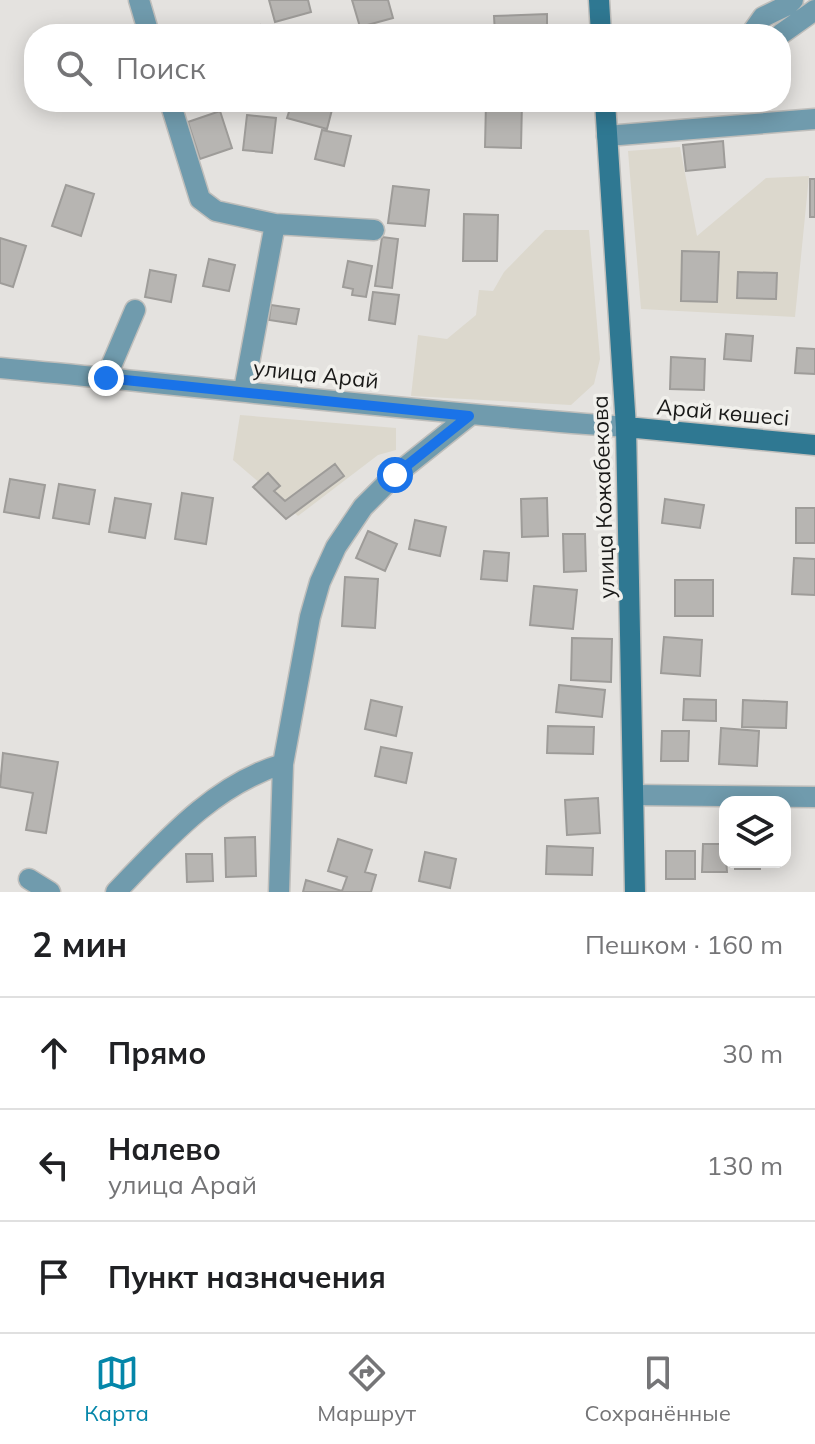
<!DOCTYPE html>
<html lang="ru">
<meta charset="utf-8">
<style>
:root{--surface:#fff;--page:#f6f6f6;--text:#202124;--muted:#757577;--line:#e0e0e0;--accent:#0486a9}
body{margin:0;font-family:Mulish,sans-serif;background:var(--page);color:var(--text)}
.controls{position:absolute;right:24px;bottom:24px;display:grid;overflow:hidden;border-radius:16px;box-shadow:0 4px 20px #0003}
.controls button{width:72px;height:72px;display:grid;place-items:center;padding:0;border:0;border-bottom:2px solid var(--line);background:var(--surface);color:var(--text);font:40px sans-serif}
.stop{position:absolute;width:24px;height:24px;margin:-18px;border:6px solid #1a73e8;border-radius:50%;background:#fff}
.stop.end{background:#1a73e8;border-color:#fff;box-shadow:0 2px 8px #0008}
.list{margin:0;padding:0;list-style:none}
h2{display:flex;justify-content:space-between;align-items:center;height:104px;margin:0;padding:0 32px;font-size:34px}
h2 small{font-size:26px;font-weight:400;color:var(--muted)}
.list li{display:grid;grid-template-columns:52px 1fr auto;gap:24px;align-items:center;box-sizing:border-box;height:112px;padding:0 32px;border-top:2px solid var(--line)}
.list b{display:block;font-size:30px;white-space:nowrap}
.list p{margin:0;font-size:26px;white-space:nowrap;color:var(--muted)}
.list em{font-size:26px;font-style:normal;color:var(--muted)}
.icon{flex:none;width:44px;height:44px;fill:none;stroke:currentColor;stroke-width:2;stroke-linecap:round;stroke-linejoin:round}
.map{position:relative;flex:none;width:815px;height:892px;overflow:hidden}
.search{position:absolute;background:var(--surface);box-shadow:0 4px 20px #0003;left:24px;right:24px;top:24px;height:88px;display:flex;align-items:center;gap:20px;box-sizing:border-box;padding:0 28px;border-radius:32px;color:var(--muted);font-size:30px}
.sheet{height:440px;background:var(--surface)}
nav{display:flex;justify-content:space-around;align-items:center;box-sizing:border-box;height:112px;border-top:2px solid var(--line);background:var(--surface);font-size:22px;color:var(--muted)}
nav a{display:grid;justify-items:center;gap:4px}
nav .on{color:var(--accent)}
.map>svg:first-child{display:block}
.built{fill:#dcd8cd}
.building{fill:#b7b5b2;stroke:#9e9c99;stroke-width:2}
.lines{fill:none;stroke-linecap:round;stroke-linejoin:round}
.street-casing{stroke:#bfbebb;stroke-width:23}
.secondary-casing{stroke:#bfbebb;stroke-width:23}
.street{stroke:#709bad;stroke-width:20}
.secondary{stroke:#2f7892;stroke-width:20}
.route{stroke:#1a73e8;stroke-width:10}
.labels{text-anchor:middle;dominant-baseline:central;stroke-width:7;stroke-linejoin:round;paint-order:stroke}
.street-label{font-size:22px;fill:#191918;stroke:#f1f0ec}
</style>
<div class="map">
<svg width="815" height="892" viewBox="0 0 815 892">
<rect width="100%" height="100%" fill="#e4e2df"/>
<path class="built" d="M680,147l17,89 69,-58 43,-2 -14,141 -154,-8 -13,-158z
M545,230h44l11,129 -6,25 -23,21 -160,-9 7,-61 29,4 29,-24 3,-25 14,1 11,-19z
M240,415l156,13v22l-18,5 -80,61 -65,-56z"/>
<path class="building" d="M269,0h39l3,12 -36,10z
M352,0h36l5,18 -33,9z
M547,14v20h-52l-1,-18z
M260,25l3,9h-31z
M212,28l1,6h-33l-1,-2z
M292,102h42l-7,27 -40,-11z
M486,102h36l-1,46 -36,-1z
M220,111l12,37 -32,11 -12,-37z
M247,115l29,3 -4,35 -29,-3z
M322,130l29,6 -7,30 -29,-7z
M723,141l2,26 -39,4 -3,-26z
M810,179h5v38h-5z
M66,185l28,9 -13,42 -29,-10z
M393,186l36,4 -4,36 -37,-3z
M464,214l34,1 -1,46h-34z
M382,237l16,2 -6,49 -17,-2z
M0,238l26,8 -13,41 -13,-4z
M682,251l37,1 -2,50 -36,-1z
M209,259l26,6 -6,26 -26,-5z
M348,261l24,5 -6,31 -14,-2 1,-6 -10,-2z
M150,270l26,5 -5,27 -26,-5z
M738,272l39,1 -1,26 -39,-1z
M373,292l26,3 -4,29 -26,-4z
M271,305l28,4 -3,15 -27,-4z
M726,334l27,2 -2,25 -27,-2z
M797,348l18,1v25l-20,-1z
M671,357l34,2 -1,31 -34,-1z
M335,464l9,12 -58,43 -33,-32 15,-14 12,13 -6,5 11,10z
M10,479l35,6 -6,33 -35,-6z
M59,484l36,6 -6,34 -36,-6z
M182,493l31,5 -7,46 -31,-5z
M115,498l36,6 -6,34 -36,-6z
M547,498l1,38 -26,1 -1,-38z
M665,499l39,6 -4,23 -38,-5z
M796,508h19v35h-19z
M415,520l31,7 -6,29 -31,-7z
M368,531l29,13 -12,27 -29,-13z
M563,534h22l1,37 -22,1z
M484,551l25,2 -2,28 -26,-2z
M794,558l21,1v36l-23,-1z
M345,577l33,2 -3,49 -33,-2z
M675,580h38v36h-38z
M534,586l43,4 -4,39 -43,-4z
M664,637l38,3 -2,36 -39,-3z
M572,638l40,1 -1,43 -40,-2z
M559,685l46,5 -3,27 -46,-5z
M684,699l32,1v21l-33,-1z
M371,700l31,7 -6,29 -31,-7z
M743,700l44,2 -1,26 -44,-1z
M548,726l46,1 -1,27 -46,-1z
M721,728l38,3 -2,35 -38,-2z
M662,731h27l-1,30h-27z
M381,747l31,6 -6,30 -31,-7z
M3,753l55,9 -12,71 -20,-3 7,-37 -33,-6z
M598,798l2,35 -33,2 -2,-35z
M255,837l1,39 -30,1 -1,-39z
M338,839l34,11 -7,22 11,3 -5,17h-68l3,-12 36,11 5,-14 -19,-6z
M703,844h22l2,28h-25z
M547,846l46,2 -1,27 -46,-1z
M666,851h29v28h-29z
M425,852l31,7 -6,29 -31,-7z
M186,854h26l1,27 -26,1z
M735,862h25v7h-25z"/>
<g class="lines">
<defs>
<path id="street" d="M139,0l10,34
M751,34l12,-17 25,-12 5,-5
M781,34l34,-24
M170,102l30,97 16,12 59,13 99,6
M607,136l208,-17
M0,368c209,19 417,44 626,59
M106,378l29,-68
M244,390l31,-166
M635,795l180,2
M29,879l21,13
M116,892c48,-50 98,-108 167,-128
M279,892l4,-128 27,-147 10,-35 16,-35 27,-40 32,-32 74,-59"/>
<path id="secondary" d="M599,0l2,34
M605,102l21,325 9,465
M626,427l189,18"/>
</defs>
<use href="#street" class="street-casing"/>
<use href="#secondary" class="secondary-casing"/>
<use href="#street" class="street"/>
<use href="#secondary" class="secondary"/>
</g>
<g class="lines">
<path class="route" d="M106,378l363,38 -74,59"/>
</g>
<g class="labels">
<g class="street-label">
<text transform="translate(316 374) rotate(6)">улица Арай</text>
<text transform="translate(723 412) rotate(5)">Арай көшесі</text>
<text transform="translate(603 497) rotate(-92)">улица Кожабекова</text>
</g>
</g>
</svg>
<div class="controls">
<button><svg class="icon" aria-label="layers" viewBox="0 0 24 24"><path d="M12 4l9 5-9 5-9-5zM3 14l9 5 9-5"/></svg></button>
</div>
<div class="stop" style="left:395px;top:475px"></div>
<div class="stop end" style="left:106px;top:378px"></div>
<div class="search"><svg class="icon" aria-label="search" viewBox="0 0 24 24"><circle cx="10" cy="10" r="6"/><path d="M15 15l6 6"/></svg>Поиск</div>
</div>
<section class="sheet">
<h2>2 мин<small>Пешком · 160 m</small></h2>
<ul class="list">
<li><svg class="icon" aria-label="ahead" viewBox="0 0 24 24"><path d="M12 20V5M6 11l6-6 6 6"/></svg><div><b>Прямо</b></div><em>30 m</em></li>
<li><svg class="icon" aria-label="left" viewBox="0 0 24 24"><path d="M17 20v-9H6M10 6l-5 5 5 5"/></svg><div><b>Налево</b><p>улица Арай</p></div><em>130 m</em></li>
<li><svg class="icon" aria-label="arrive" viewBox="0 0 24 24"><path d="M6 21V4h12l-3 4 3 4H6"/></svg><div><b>Пункт назначения</b></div></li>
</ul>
</section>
<nav>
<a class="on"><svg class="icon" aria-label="map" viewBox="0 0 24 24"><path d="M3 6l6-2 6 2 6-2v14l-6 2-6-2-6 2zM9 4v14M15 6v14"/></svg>Карта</a>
<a><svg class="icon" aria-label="directions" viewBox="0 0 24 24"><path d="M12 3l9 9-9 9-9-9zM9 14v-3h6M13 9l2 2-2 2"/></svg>Маршрут</a>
<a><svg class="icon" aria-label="saved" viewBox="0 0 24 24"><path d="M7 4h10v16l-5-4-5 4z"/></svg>Сохранённые</a>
</nav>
